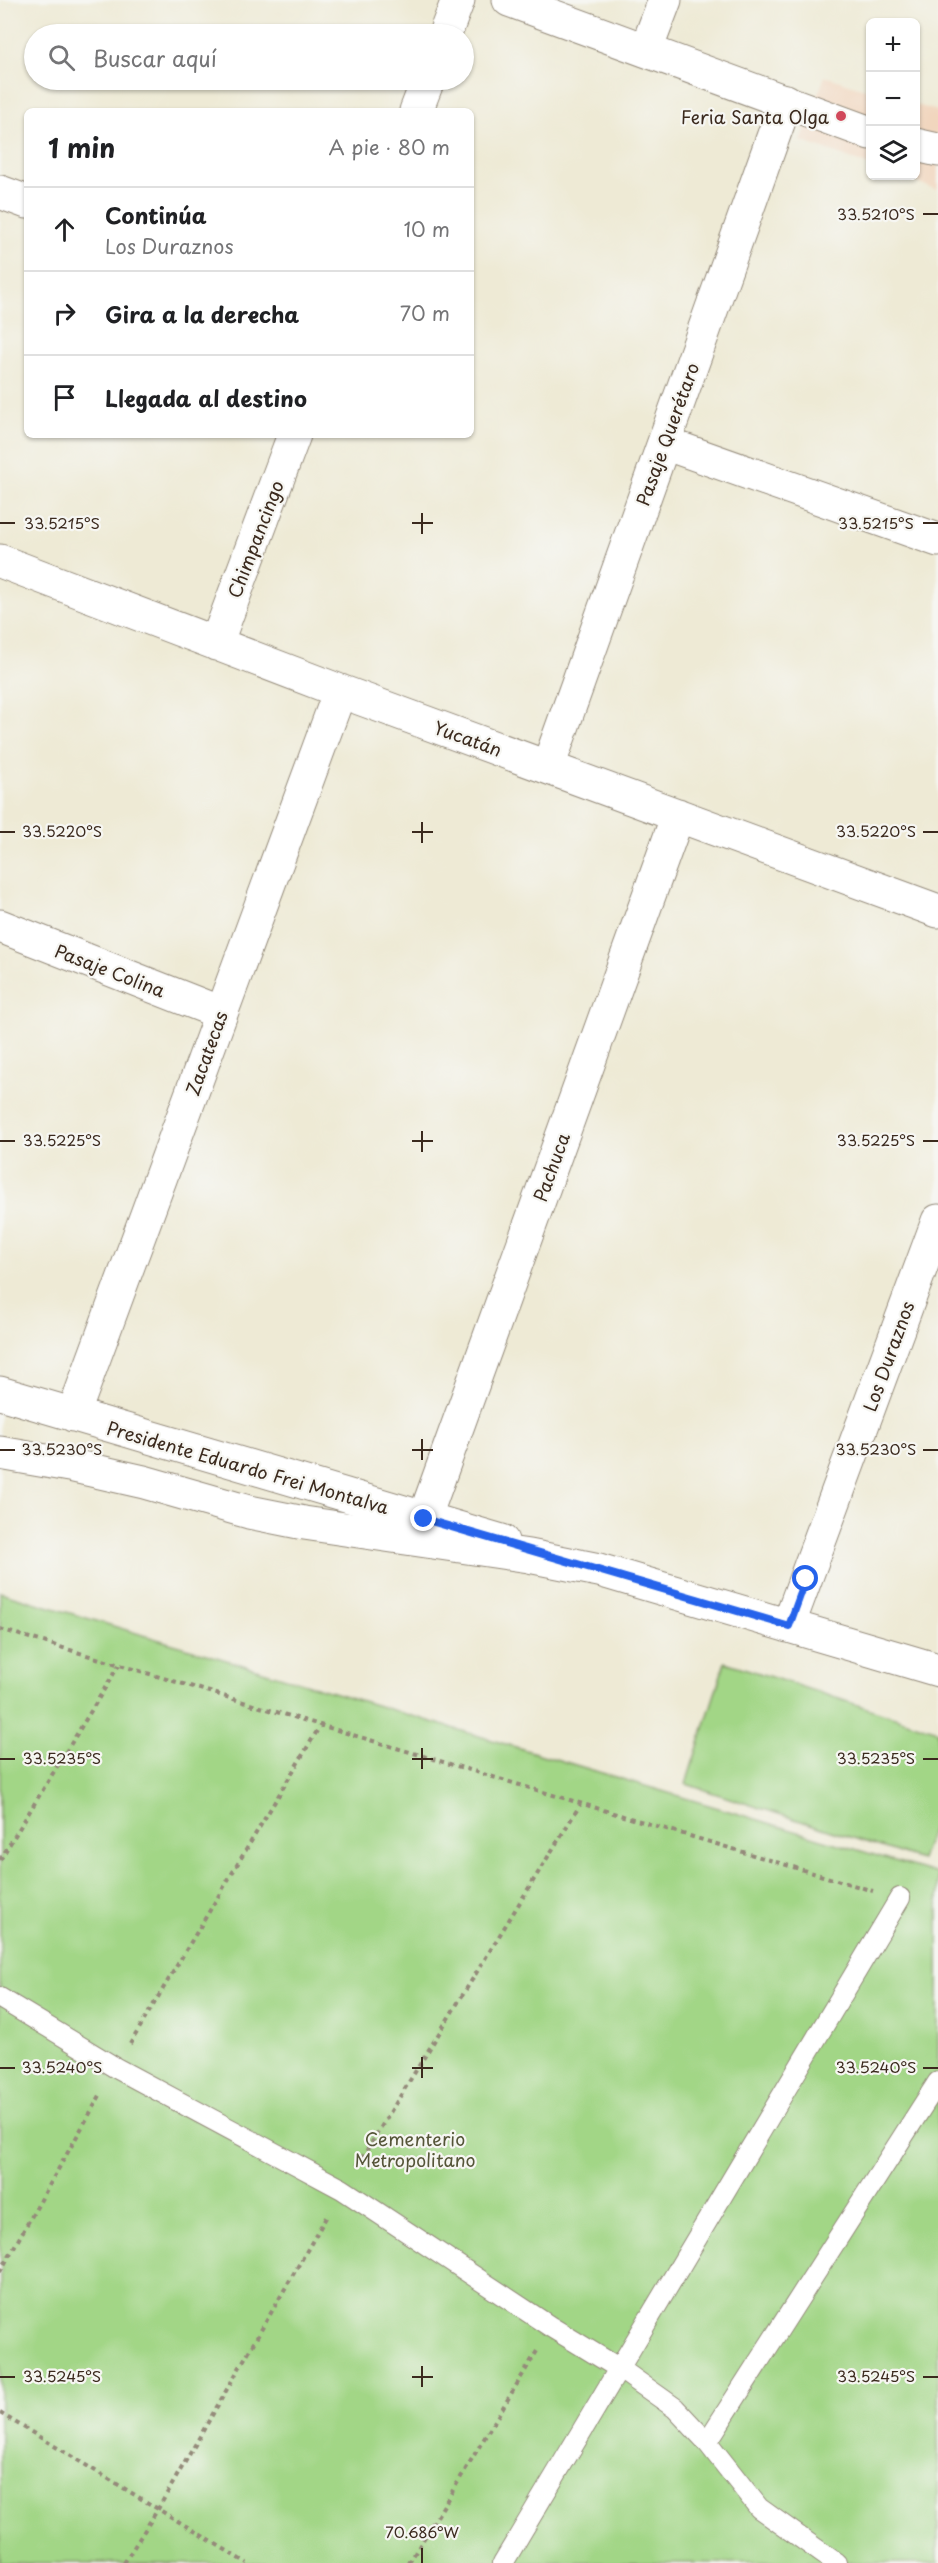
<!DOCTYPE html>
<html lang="es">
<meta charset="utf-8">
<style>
:root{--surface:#fff;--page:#f2f2f2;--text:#202124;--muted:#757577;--line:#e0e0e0}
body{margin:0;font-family:"Playpen Sans",sans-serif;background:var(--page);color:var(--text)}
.controls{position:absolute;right:18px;top:18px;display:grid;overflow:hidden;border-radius:9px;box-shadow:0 2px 4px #0004}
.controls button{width:54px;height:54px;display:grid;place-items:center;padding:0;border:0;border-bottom:2px solid var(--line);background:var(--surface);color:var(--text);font:30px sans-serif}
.stop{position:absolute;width:18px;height:18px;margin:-14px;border:4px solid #2563eb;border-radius:50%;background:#fff}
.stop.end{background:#2563eb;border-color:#fff;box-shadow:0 2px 6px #0008}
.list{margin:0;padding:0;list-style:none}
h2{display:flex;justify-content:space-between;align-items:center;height:78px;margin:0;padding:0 24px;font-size:26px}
h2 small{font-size:20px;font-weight:400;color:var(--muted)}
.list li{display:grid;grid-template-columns:39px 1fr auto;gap:18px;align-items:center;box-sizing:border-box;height:84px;padding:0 24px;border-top:2px solid var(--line)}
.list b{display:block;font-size:22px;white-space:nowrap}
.list p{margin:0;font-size:20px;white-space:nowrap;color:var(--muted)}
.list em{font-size:20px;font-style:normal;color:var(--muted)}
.icon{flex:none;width:33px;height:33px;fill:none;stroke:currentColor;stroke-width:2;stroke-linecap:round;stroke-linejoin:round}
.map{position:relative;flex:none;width:938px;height:2563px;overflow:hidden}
.search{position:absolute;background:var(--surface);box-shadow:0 2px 4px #0004;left:24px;top:24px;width:450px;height:66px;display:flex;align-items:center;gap:15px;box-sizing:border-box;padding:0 21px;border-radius:33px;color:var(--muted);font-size:22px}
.panel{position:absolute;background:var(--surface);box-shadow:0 2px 4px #0004;left:24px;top:108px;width:450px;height:330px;border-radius:9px}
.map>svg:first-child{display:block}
.built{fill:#f1d5bd}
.green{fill:#a2d686;stroke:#6e8052;stroke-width:1.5}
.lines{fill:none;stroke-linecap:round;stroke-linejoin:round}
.lane-casing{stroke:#948a7a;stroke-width:22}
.street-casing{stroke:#948a7a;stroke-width:35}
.secondary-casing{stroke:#948a7a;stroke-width:35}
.path{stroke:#948a7a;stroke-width:4;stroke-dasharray:4.5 4.5;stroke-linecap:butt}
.lane{stroke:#fff;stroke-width:20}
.street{stroke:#fff;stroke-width:33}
.secondary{stroke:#fff;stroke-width:33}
.route{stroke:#2563eb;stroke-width:8}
.ticks{fill:none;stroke:#3b2a1e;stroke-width:2}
.poi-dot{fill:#d1495b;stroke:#f6f6f2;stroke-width:2}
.labels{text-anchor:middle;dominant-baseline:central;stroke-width:4.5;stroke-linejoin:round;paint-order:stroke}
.poi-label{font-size:18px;fill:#3b2a1e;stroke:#f6f6f2;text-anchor:end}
.street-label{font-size:18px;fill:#3b2a1e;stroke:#f6f6f2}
.park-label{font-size:18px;fill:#555538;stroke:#f6f6f2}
.ticks-label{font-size:15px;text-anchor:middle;fill:#3b2a1e;stroke:#f6f6f2;stroke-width:4.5;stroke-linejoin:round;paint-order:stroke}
</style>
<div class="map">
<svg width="938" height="2563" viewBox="0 0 938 2563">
<rect width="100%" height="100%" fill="#f6f6f2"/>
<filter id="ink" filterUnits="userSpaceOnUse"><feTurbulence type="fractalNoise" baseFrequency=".0167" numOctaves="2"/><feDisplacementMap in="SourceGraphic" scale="12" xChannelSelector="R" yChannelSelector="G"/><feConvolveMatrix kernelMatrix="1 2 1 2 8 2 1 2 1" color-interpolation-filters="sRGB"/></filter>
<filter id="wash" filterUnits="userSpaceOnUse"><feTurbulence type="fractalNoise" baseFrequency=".008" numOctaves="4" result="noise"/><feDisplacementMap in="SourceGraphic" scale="24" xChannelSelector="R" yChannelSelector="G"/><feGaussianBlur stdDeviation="1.35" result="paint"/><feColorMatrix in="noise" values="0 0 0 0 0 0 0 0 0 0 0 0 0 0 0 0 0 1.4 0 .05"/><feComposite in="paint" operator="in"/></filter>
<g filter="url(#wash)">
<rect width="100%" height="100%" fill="#eeead5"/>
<path class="built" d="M825,76l45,15v75l-69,-25z
M916,105l22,6v79l-39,-14h17z"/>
<path class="green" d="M0,1592l938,282v689h-938z
M725,1662l213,69v79l-17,50 -235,-76z"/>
</g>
<g filter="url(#ink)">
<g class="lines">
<defs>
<path id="lane" d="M0,1998l116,70 226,121 209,138 69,42 55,39 32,34 52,66 77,55
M707,2442l231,-360
M503,2563l397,-665"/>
<path id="street" d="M445,34l13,-34
M646,50l19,-50
M416,111l12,-31
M0,192l27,10
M664,443l274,97
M0,561l340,130 598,220
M216,644l78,-209
M548,767l238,-666
M0,926l221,87
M0,1393l502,148
M73,1415l267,-724
M424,1519l254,-704"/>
<path id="secondary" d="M509,0l361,133
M916,145l22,5
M0,1453l69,12 75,17 105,30 55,11 225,33 70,14 339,100
M788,1626l150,-405"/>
</defs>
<use href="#lane" class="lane-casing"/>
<use href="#street" class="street-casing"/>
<use href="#secondary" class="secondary-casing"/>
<path class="path" d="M0,1629l873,262
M0,1860l119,-195
M130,2044l190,-318
M357,2166l223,-361
M0,2272l102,-180
M0,2413l247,150
M124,2563l34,-54 170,-295
M409,2563l128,-212"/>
<use href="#lane" class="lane"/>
<use href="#street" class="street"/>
<use href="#secondary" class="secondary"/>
</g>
</g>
<g class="lines" filter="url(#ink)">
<path class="route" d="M424,1519l365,107 17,-47"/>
</g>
<path class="ticks" d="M923,214h15M422,513v21M0,523h15M412,523h21M923,523h15M422,822v21M0,832h15M412,832h21M923,832h15M422,1131v21M0,1141h15M412,1141h21M923,1141h15M422,1439v21M0,1450h15M412,1450h21M923,1450h15M422,1748v21M0,1759h15M412,1759h21M923,1759h15M422,2057v21M0,2068h15M412,2068h21M923,2068h15M422,2366v21M0,2377h15M412,2377h21M923,2377h15M422,2548v15"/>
<circle class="poi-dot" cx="841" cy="116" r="6"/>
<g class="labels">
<g class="poi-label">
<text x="829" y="116">Feria Santa Olga</text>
</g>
<g class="street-label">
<text transform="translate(667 434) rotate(-70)">Pasaje Querétaro</text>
<text transform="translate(255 539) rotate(-69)">Chimpancingo</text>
<text transform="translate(468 738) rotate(20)">Yucatán</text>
<text transform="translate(110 970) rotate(21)">Pasaje Colina</text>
<text transform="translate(206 1053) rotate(-70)">Zacatecas</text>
<text transform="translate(551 1167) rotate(-70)">Pachuca</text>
<text transform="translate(888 1356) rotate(-70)">Los Duraznos</text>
<text transform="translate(248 1467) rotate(16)">Presidente Eduardo Frei Montalva</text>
</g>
<g class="park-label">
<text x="415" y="2138">Cementerio<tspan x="415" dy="21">Metropolitano</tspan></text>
</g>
</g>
<g class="ticks-label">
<text x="876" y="220">33.5210°S</text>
<text x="62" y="529">33.5215°S</text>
<text x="876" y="529">33.5215°S</text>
<text x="62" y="837">33.5220°S</text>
<text x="876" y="837">33.5220°S</text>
<text x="62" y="1146">33.5225°S</text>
<text x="876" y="1146">33.5225°S</text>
<text x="62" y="1455">33.5230°S</text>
<text x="876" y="1455">33.5230°S</text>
<text x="62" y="1764">33.5235°S</text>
<text x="876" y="1764">33.5235°S</text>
<text x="62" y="2073">33.5240°S</text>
<text x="876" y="2073">33.5240°S</text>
<text x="62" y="2382">33.5245°S</text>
<text x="876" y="2382">33.5245°S</text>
<text x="422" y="2538">70.686°W</text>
</g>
</svg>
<div class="controls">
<button>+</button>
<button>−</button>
<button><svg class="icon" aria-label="layers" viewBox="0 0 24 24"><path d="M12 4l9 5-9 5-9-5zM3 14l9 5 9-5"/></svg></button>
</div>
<div class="stop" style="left:806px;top:1579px"></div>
<div class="stop end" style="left:424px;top:1519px"></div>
<div class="search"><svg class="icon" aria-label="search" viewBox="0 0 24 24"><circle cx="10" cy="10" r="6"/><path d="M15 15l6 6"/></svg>Buscar aquí</div>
<section class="panel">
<h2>1 min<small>A pie · 80 m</small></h2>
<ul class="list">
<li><svg class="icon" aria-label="ahead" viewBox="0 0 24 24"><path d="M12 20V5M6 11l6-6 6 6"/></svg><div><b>Continúa</b><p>Los Duraznos</p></div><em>10 m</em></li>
<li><svg class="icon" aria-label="right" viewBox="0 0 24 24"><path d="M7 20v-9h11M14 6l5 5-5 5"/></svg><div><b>Gira a la derecha</b></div><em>70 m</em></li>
<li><svg class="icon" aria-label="arrive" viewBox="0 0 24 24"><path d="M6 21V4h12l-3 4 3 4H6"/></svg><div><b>Llegada al destino</b></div></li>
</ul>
</section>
</div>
